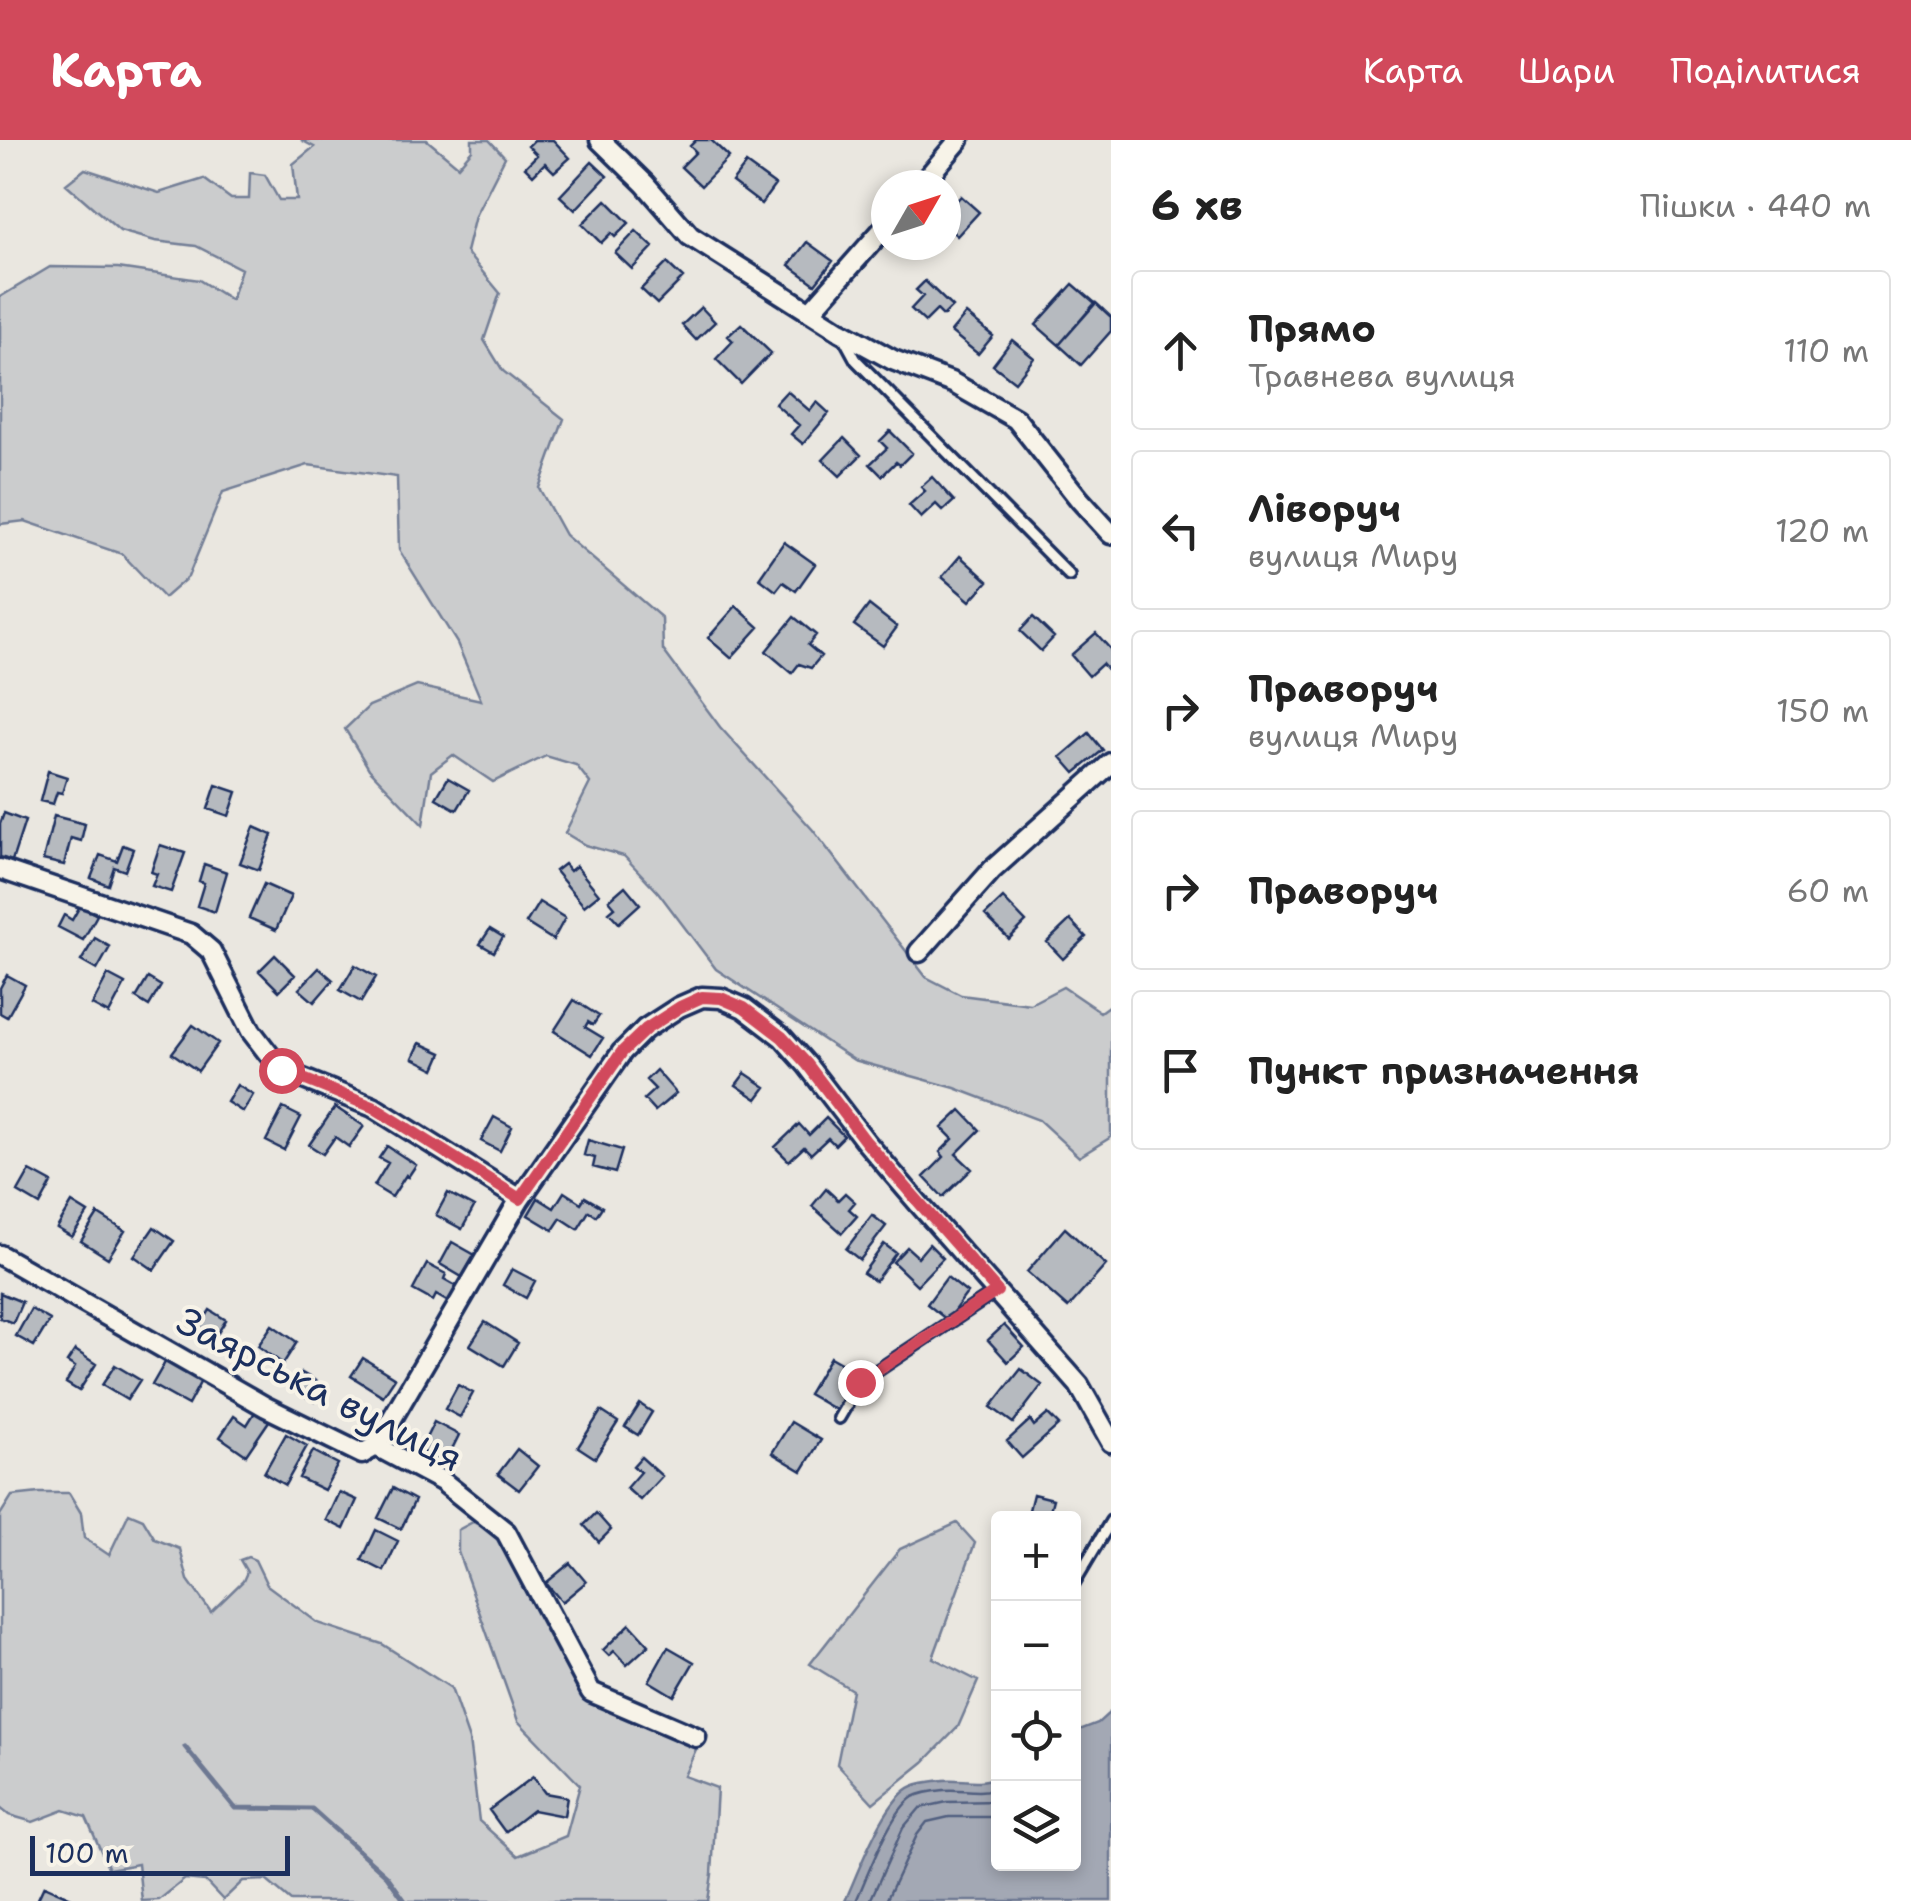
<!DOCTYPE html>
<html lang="uk">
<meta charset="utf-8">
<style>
:root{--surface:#fff;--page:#f2f2f2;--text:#222;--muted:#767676;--line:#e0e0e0;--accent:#d1495b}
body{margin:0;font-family:"Shantell Sans",sans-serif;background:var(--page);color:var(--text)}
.controls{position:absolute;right:30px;bottom:30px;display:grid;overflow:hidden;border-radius:10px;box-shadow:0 5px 15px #0003}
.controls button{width:90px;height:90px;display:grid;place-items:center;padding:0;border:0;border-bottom:2px solid var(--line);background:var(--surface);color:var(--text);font:50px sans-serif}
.compass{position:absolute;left:871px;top:30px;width:90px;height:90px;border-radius:50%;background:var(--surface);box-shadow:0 5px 15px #0003;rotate:51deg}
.scale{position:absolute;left:30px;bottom:25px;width:260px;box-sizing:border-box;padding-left:10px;border:5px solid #1b2f5e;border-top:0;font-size:28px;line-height:35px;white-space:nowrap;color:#1b2f5e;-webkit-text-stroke:8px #f7f3e8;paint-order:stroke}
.stop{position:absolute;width:30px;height:30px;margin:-22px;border:8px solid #d1495b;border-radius:50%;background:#fff}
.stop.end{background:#d1495b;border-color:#fff;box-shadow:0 2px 10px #0008}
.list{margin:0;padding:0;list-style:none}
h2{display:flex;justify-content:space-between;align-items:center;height:130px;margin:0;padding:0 40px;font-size:42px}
h2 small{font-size:32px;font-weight:400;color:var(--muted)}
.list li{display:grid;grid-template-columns:65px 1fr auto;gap:30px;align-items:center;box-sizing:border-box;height:160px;margin:0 20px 20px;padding:0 20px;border:2px solid var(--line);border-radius:10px}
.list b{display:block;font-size:38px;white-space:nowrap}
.list p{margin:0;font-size:32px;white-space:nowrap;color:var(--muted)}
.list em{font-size:32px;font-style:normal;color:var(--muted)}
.icon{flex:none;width:55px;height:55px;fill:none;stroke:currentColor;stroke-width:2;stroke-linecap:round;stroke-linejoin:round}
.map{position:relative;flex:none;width:1111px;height:1761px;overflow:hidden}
header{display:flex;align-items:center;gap:60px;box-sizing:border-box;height:140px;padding:0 50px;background:var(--accent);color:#fff}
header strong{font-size:48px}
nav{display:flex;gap:55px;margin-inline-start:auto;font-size:35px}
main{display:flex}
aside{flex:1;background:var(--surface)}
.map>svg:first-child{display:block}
.green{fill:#cbcccd;stroke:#737e96;stroke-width:2.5}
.water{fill:#a3a8b4;stroke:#6d7892;stroke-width:2.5}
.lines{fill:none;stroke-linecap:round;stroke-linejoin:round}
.shore{stroke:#515f80;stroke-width:2.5}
.stream{stroke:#6d7892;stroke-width:5}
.building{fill:#b6babf;stroke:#1b2f5e;stroke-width:2.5}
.lane-casing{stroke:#1b2f5e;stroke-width:16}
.street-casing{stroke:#1b2f5e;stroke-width:25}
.lane{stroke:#f7f3e8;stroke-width:9}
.street{stroke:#f7f3e8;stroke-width:18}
.route{stroke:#d1495b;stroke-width:12}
.labels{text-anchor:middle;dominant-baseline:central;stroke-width:8;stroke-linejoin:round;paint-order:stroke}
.street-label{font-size:38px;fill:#1b2f5e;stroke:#f7f3e8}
</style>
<header>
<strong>Карта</strong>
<nav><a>Карта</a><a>Шари</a><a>Поділитися</a></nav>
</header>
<main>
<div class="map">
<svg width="1111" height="1761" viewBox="0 0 1111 1761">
<rect width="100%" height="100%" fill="#eae7e0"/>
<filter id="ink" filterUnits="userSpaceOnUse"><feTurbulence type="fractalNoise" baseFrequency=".01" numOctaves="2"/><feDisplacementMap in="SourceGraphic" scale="20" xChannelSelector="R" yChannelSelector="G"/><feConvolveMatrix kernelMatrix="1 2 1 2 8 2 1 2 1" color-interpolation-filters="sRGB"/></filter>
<g filter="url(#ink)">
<path class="green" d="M301,0h126l31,26 14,-16v-10h17l16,17 -30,59 -9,36 34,41 -16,47 19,31 61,48 -25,69 26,47 97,83 1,32 57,77 93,103 113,147 35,18 69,9 33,-17 37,25 11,-8v133l-32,20 -40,-37 -84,-32 -101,-28 -138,-91 -58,-77 -34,-36 -39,-11 -20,-12 25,-50 -14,-18 -30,-9 -53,26 -40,-27 -22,17 -8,53 -54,-56 -24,-40 24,-23 48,-20 64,14 -24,-57 -58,-93 -2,-73 -89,-12 -85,27 -35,85 -24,21 -42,-44 -97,-33 -25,3v-227l50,-30 68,1 81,12 32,20 10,-31 -45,-23 -41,-5 -35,-10 -54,-47 19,-15 74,24 45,-14 27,20h18l1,-26 15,2 14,25h18l-4,-36 21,-17z
M39,1353h30l12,20 3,25 25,17 20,-42 14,6 12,20 25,10 8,31 23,32 32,-31 4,-9 -7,-12 8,-3 7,3 12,25 51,38 64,21 69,44 18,52 10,81 39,35 48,-20 14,-51 -62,-64 -60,-169v-22l15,-8 27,14 86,160 116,40 -18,40 33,12 -5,86 -4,27h-417l-25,-21 -23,1 -20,19 -18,-19 -20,-2 -26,21 -17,1 -4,-37 -29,5 -23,-52 -22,-7 -31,12 -24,-7 -9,-7v-293l12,-19z
M957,1383l18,20 -42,115 45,23 -20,46 -34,35 -51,41 -36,-39 15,-74 -42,-26 90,-115z"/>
<path class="water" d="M1111,1571v190h-266c13,-28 40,-104 68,-115 9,-4 22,-5 31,-6 18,-2 40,6 54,-5v89h76v-132l24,-9z"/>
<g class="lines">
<path class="shore" d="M856,1761c12,-26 34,-89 57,-104 8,-4 21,-6 31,-7 18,-2 38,5 54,-3
M870,1761l33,-73 17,-20 27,-6 51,-1
M886,1761l31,-66 10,-13 22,-5h49"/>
<path class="stream" d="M185,1607l50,61 77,1 75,67 18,25"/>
</g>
<path class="building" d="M534,0h19l17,18 -16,14 -9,-9 -12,12 -8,-8 12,-12 -9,-9z
M696,0h15l18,17 -28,29 -20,-19 15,-15 -6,-6z
M592,22l15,14 -32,34 -15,-14z
M746,24l29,21 -14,19 -29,-22z
M961,56l18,16 -22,24 -11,-10v-14z
M606,60l23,23 -14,14 -4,-4 -10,10 -19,-19z
M636,91l17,16 -21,22 -17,-16z
M807,102l26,19 -18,23 -26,-19z
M667,123l16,15 -26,26 -16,-15z
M925,141l27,26 -9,9 -6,-6 -12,12 -14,-13 12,-13 -7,-6z
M1073,144l22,19 -36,42 -23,-20z
M1096,163l15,14v14l-30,34 -22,-20z
M701,167l14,15 -19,18 -14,-15z
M966,174l27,22 -15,18 -27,-22z
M741,184l30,29 -30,31 -25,-25 17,-18 -5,-5z
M1012,200l22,18 -19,24 -22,-17z
M787,251l23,20 7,-9 12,11 -26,31 -12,-10 8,-9 -24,-21z
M890,291l22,22 -12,12 -4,-3 -14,14 -12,-12 17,-16 -7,-7z
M844,298l17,17 -21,21 -17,-16z
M932,337l22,24 -11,10 -7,-7 -15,14 -12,-13 16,-14 -4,-4z
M784,402l31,22 -19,27 -13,-9 -7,9 -17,-13z
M960,416l28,25 -18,20 -28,-24z
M869,465l28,22 -14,19 -29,-21z
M736,466l23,21 -28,31 -23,-20z
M794,477l22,18 -8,10 13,11 -10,12 -12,-4 -7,9 -26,-22z
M1033,477l21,20 -13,14 -21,-20z
M1096,493l15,17v21l-1,2 -8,-9 -13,12 -18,-21z
M1089,593l14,17 -28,23 -14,-16z
M48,631l19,6 -5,16 -5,-1 -4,12 -13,-3z
M448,638l21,12 -12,20 -21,-12z
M216,645l21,7 -8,24 -21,-7z
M4,673l21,8 -13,40 -12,-4v-33z
M54,676l31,8 -4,17 -10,-3 -7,27 -21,-5z
M254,687l18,8 -13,35 -19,-7z
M123,705l10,4 -8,22 -11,-4 -6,18 -17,-7 9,-23 17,6z
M160,705l25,8 -14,39 -19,-6 5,-12 -6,-2z
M204,724l23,8 -12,40 -18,-6 7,-23 -5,-2z
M564,724l6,7 6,-5 23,28 -15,12 -29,-35z
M264,744l27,12 -15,34 -27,-12z
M625,746l15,18 -21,19 -10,-11 6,-5 -6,-7z
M1003,758l23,24 -17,17 -24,-24z
M539,762l26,16 -12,22 -27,-17z
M80,766l17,9 -14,25 -25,-13 6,-12 8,5z
M1070,780l16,17 -23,22 -16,-17z
M490,789l13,8 -9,15 -14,-8z
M95,798l15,9 -13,23 -16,-9z
M275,815l20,20 -16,16 -20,-20z
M355,825l21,12 -15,25 -21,-12z
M319,828l14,12 -19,22 -15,-13z
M7,835l18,10 -18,32 -7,-4v-25z
M108,835l17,9 -16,30 -17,-9z
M148,838l13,8 -12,20 -13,-8z
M574,860l25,16 -6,9 -5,-3 -3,5 18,11 -11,17 -38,-24z
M193,885l25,18 -20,28 -26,-18z
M420,903l22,10 -7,16 -22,-11z
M656,930l20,23 -21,18 -11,-12 11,-10 -9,-9z
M745,933l21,14 -9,12 -21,-14z
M237,945l16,10 -10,17 -16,-10z
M335,967l29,19 -15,21 -14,-10 -12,17 -14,-9z
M283,968l18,9 -17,33 -18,-9z
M961,970l19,20 -24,24 16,15 -29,28 -19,-20 20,-20 -4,-5 13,-13 -11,-11z
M494,977l18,10 -12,24 -19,-10z
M826,978l18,18 -9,9 -7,-7 -17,16 -7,-7 -15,14 -14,-14 24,-23 10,11z
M588,1000l34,10 -7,23 -22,-6 2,-9 -11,-3z
M387,1006l29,19 -8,12 -2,-2 -14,22 -18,-11 14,-23 -9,-5z
M30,1031l22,12 -12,22 -22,-13z
M826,1049l12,11 7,-7 10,9 -6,7 8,7 -15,17 -30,-27z
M564,1052l17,11 4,-6 17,10 -6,9 -7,-5 -11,18 -17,-11 -8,12 -25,-15 10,-17 16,10z
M448,1053l26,14 -12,22 -26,-14z
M72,1063l16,10 -16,24 -15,-9z
M98,1074l27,17 -17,27 -27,-17z
M872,1075l14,11 -26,34 -14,-11z
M154,1087l20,14 -20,29 -20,-14z
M1065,1088l41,37 -38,43 -41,-36z
M452,1102l23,13 -13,22 -22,-13z
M884,1104l12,9 -21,28 -12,-8z
M929,1104l14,14 -26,27 -24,-23 14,-15 11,10z
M427,1124l19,10 -2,5 14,8 -8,16 -14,-8 -3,6 -20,-11z
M512,1129l23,12 -9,17 -23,-13z
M947,1137l20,16 -20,27 -20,-16z
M0,1153l22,9 -9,21 -13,-5z
M31,1169l19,11 -16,26 -18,-10z
M210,1170l16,10 -15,24 -16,-10z
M485,1182l33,21 -14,23 -34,-21z
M272,1185l25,17 -14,22 -25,-18z
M1004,1185l20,22 -16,15 -20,-22z
M75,1210l21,14 -17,27 -13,-8 9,-16 -8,-5z
M830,1217l28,16 -22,37 -28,-16z
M363,1218l32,20 -12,18 -32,-20z
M167,1219l35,20 -14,26 -36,-20z
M115,1225l25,15 -13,20 -25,-15z
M1021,1229l21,16 -29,38 -22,-16z
M302,1233l22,13 -9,16 -22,-13z
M458,1245l15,8 -13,24 -15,-8z
M640,1264l12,8 -14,23 -13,-8z
M601,1271l17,11 -23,36 -17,-11z
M255,1272l14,9 -23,34 -26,-18 14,-21 13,9z
M1048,1274l11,11 -37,33 -15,-17 23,-21 4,6z
M434,1282l25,13 -14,28 -25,-13z
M791,1282l30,18 -19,31 -30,-18z
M286,1294l21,12 -22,39 -21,-12z
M517,1309l21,17 -19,24 -21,-16z
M313,1311l25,13 -14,26 -25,-12z
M641,1317l21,19 -22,24 -14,-12 14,-16 -7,-6z
M393,1348l22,12 -14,29 -23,-11z
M339,1352l18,8 -13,29 -18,-9z
M1033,1354l20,5 -5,19h-21z
M596,1373l15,17 -12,12 -15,-17z
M376,1390l22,11 -14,30 -22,-11z
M570,1423l16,19 -24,20 -16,-19z
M630,1484l19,21 -22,20 -13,-14 -5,5 -6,-6z
M668,1507l26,15 -20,34 -25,-15z
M533,1637l12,16 22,4 -3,19 -31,-6 -28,22 -16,-22z
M44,1746l34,15h-41z"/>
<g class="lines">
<defs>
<path id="lane" d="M844,198l12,22 213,215
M839,1278l21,-36 137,-91
M1074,1443l37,-62"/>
<path id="street" d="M600,0l45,44 45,52 150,95 53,29 60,23 63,36 64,81 31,34
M921,45l38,-45
M811,171l75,-85
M0,729l191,65 20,17 40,80 30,39 92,37 147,92
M919,812l73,-82 119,-107
M0,1115l266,152 96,47 14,-8 66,35 64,51 85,160 105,45
M376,1306l144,-247 102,-147 23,-23 34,-22 23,-10 19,1 23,10 38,29 25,28 59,77 53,62 160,181 32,57"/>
</defs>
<use href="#lane" class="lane-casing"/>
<use href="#street" class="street-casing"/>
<use href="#lane" class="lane"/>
<use href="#street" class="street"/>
</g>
</g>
<g class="lines" filter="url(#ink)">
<path class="route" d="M281,930l92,37 147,92 102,-147 24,-23 34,-22 22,-10 19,1 23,10 38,29 25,27 59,78 131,149 -137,91"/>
</g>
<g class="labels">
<g class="street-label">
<text transform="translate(320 1249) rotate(27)">Заярська вулиця</text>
</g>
</g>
</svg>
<div class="controls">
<button>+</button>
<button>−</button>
<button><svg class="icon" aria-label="locate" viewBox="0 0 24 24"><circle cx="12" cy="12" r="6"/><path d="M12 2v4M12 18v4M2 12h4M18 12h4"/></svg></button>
<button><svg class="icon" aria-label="layers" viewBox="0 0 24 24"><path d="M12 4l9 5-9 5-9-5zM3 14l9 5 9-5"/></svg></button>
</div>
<svg class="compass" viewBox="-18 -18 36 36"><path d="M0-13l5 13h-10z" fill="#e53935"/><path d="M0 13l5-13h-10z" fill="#767676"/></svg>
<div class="scale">100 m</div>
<div class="stop" style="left:281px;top:930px"></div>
<div class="stop end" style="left:860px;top:1242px"></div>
</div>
<aside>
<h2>6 хв<small>Пішки · 440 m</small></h2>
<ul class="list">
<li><svg class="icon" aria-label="ahead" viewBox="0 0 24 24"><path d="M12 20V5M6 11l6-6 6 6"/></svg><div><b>Прямо</b><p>Травнева вулиця</p></div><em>110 m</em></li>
<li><svg class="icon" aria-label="left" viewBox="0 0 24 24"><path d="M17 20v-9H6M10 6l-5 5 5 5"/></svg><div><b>Ліворуч</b><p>вулиця Миру</p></div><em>120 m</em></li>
<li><svg class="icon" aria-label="right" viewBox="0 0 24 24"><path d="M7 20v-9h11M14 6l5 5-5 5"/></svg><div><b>Праворуч</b><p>вулиця Миру</p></div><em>150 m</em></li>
<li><svg class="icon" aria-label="right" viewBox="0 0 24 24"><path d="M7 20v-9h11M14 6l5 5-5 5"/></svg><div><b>Праворуч</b></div><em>60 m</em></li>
<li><svg class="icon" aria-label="arrive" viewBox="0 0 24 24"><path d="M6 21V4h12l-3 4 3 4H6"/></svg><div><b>Пункт призначення</b></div></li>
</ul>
</aside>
</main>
